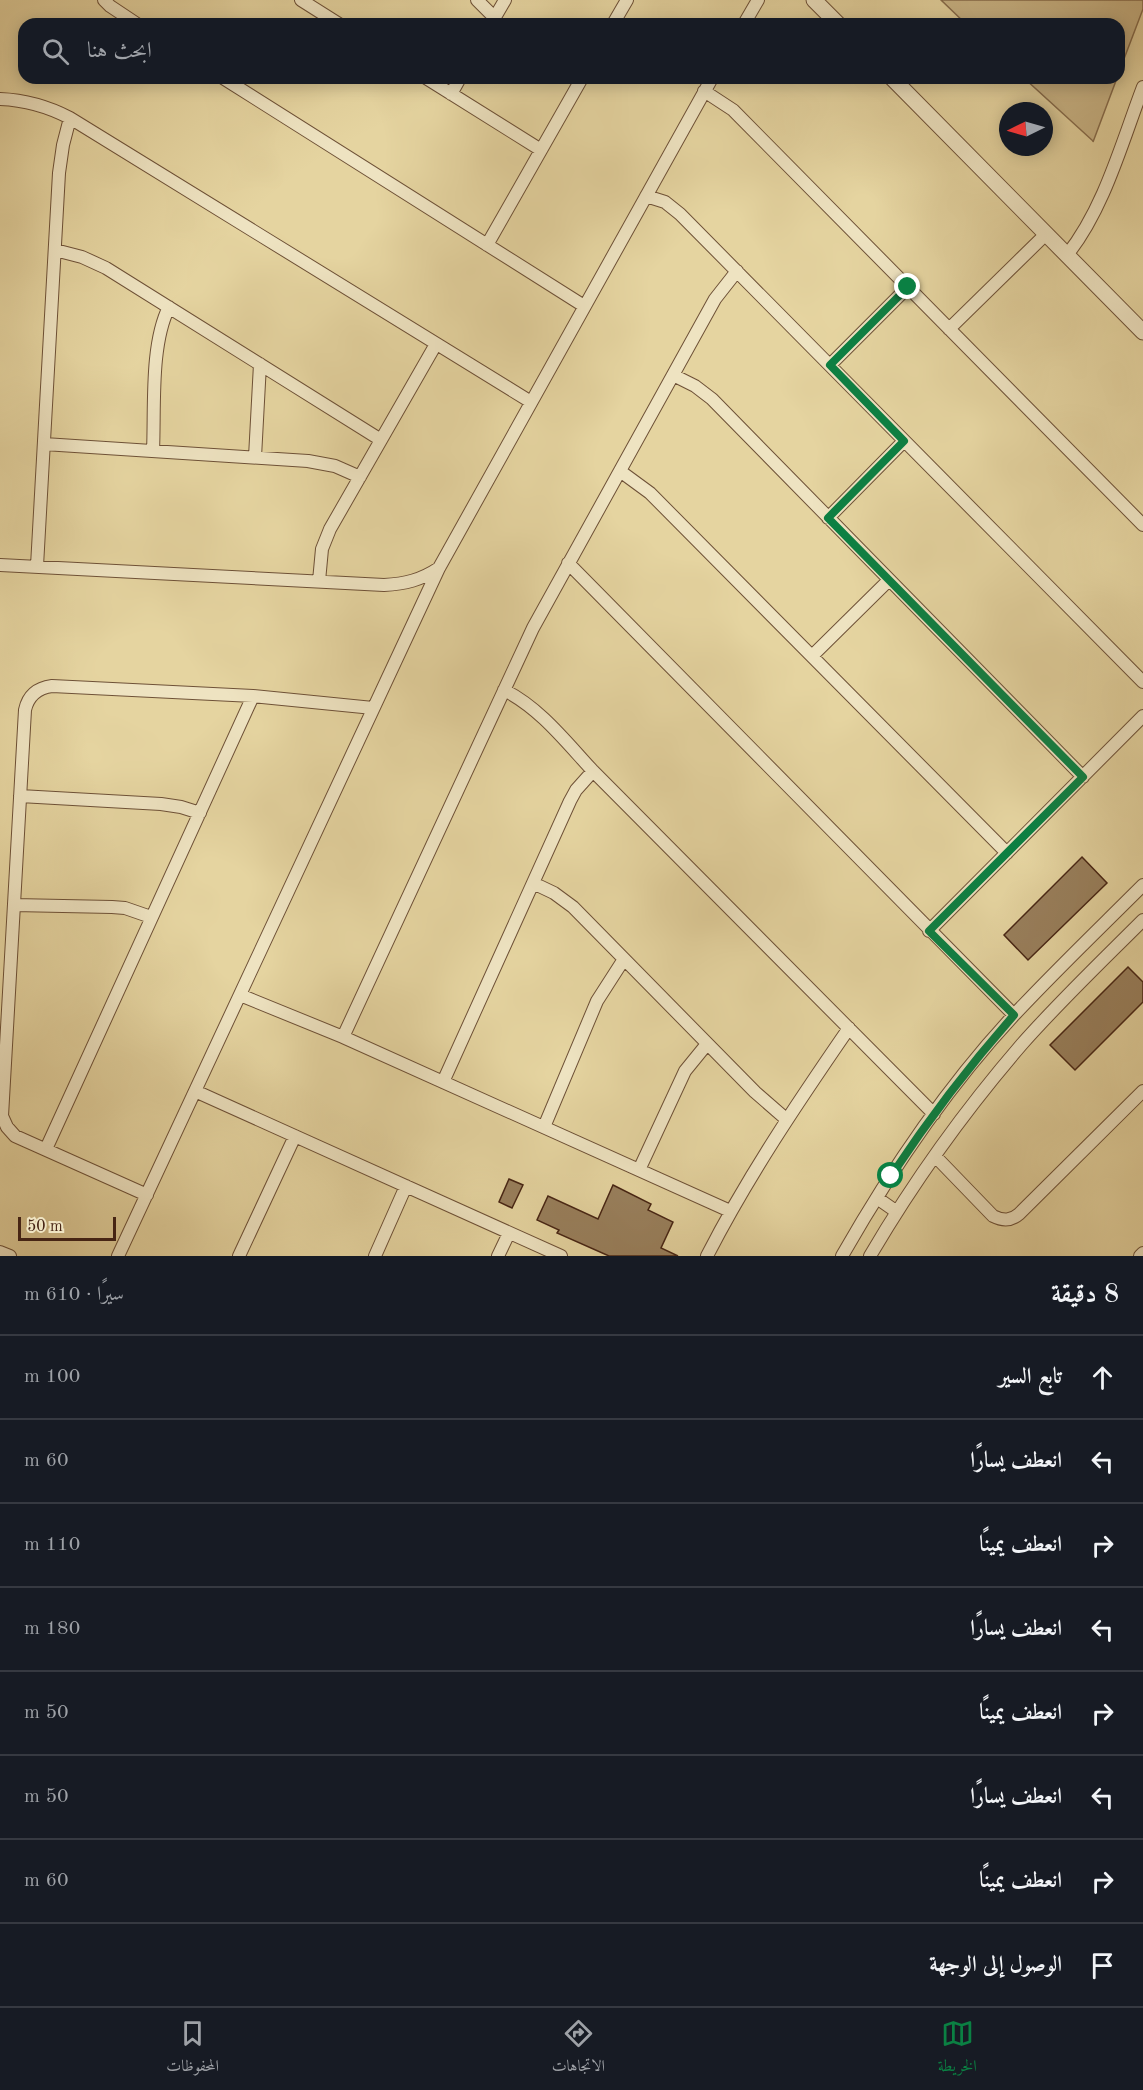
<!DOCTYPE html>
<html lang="ar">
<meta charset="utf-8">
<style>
:root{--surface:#171b24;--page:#20242c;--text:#f1f3f6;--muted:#9ea1a6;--line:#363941;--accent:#0b8043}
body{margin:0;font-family:"Old Standard TT",Amiri,serif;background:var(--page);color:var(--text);direction:rtl}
.compass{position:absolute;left:999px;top:102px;width:54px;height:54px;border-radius:50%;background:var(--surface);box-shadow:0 3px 15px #0003;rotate:265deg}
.scale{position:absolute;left:18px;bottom:15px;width:98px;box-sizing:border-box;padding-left:6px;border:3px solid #472514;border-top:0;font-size:16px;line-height:21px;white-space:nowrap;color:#472514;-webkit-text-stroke:4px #eee3c1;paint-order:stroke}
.stop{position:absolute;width:18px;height:18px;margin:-14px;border:4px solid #0b8043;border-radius:50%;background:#fff}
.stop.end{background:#0b8043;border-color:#fff;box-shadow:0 2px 6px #0008}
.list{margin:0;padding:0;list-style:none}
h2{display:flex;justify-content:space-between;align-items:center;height:78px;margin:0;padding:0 24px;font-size:26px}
h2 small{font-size:20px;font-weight:400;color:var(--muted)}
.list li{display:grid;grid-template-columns:39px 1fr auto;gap:18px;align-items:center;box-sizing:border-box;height:84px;padding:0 24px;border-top:2px solid var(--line)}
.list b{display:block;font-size:22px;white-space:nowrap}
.list em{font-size:20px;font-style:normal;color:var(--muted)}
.icon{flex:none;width:33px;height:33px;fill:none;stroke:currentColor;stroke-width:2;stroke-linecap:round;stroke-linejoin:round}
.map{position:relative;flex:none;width:1143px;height:1256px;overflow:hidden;direction:ltr}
.search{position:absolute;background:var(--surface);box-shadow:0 3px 15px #0003;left:18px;right:18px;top:18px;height:66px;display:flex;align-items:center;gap:15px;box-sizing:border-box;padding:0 21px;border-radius:18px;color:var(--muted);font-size:22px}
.sheet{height:750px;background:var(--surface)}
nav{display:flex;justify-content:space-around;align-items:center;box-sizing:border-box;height:84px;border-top:2px solid var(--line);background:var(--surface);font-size:16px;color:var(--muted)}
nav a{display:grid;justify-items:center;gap:3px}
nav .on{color:var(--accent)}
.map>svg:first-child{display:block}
.green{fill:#cab688;stroke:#886e4e;stroke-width:1.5}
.building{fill:#99805d;stroke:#472514;stroke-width:1.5}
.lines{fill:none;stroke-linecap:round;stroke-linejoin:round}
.minor-casing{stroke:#6e5137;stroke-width:14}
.tertiary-casing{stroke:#6e5137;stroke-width:17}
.minor{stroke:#eee3c1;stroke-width:12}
.tertiary{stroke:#eee3c1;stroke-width:15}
.route{stroke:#0b8043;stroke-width:8}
</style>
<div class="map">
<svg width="1143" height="1256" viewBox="0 0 1143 1256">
<rect width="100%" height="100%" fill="#e5d4a0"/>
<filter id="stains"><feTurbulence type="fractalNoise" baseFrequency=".00333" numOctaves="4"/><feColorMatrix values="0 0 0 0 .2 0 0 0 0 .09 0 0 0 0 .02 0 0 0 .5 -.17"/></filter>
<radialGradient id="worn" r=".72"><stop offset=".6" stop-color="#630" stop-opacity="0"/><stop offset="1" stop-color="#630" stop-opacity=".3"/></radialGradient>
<path class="green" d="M941,0h202v9l-24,63v-48h-153z
M1024,78h93l-24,64v-1z"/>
<path class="building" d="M1082,857l25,26 -79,77 -24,-25z
M1128,967l15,15v20l-68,68 -25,-25z
M509,1179l14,6 -11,23 -13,-6z
M613,1185l38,19 -3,6 25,12 -12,26 17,8h-69l-52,-23 2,-3 -22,-10 11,-24 50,23z"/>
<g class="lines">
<defs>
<path id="minor" d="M104,0l6,6 27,18
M301,0l38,24
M477,0l18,18
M491,24l14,-24
M613,24l14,-24
M744,24l14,-24
M223,78l361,228
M426,78l115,72
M704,91l29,19 410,415
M451,94l9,-16
M0,99c26,1 47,7 70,19l461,284
M646,196l19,6 15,12 463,468
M487,245l95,-167
M55,250l27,7 24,11 275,172
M1067,255c37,-46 55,-113 76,-168
M949,329l97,-95
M830,365l78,-78
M673,375l22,11 17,13 371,378
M44,444l264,17 27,5 25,11
M153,451c2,-43 -3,-106 16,-144
M255,457l5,-93
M620,471l30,22 357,360
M828,518l76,-77
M568,563l446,452
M0,565l384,20c21,-1 37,-5 55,-17
M37,566l22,-393 4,-28 7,-27
M319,581l3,-32 8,-20 106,-185
M812,656l77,-76
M504,690c36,18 62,52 89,81l341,343
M20,796l141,8 20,3 19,6
M533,883l21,10 19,14 182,185 31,27
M14,905l98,2 13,1 26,9
M929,931l214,-215
M240,995l103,42 387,174
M343,1037l190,-409 182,-329 22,-28
M443,1082l127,-281 6,-11 17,-19
M195,1091l366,165
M544,1127l53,-126 27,-42
M46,1149l207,-453
M935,1156l58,60c10,5 18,5 26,-2l124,-123
M639,1170l46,-99 22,-27
M147,1195l-132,-59 -8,-9 -5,-11 23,-406c3,-14 12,-22 27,-24l201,10 120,12
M877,1198l20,14
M0,1252l10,4
M118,1256l321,-688 273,-490
M239,1256l56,-120
M375,1256l31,-70
M498,1256l11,-23
M707,1256c41,-80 91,-154 142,-228
M842,1256c49,-86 105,-169 172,-241 42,-45 86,-87 129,-130
M870,1256c44,-75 95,-146 152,-212 38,-43 80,-83 121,-124
M1140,1256l3,-3"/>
<path id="tertiary" d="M814,0l24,24
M892,78l251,254"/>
</defs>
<use href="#minor" class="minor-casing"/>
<use href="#tertiary" class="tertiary-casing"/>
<use href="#minor" class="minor"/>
<use href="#tertiary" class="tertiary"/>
</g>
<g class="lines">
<path class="route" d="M891,1176c37,-56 78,-110 123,-161l-85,-84 154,-154 -255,-259 76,-77 -74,-76 78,-78"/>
</g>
<rect width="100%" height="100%" filter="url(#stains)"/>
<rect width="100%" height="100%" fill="url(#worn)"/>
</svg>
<svg class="compass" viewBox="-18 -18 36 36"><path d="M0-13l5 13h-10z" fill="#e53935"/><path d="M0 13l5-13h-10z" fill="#9ea1a6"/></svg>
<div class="scale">50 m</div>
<div class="stop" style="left:891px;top:1176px"></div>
<div class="stop end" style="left:908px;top:287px"></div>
<div class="search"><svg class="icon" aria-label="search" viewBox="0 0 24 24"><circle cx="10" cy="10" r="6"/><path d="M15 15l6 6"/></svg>ابحث هنا</div>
</div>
<section class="sheet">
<h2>8 دقيقة<small>سيرًا · 610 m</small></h2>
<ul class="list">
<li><svg class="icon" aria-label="ahead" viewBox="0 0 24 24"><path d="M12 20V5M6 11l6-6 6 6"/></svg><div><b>تابع السير</b></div><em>100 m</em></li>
<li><svg class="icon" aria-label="left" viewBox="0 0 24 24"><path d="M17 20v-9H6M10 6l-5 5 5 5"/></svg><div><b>انعطف يسارًا</b></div><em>60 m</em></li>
<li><svg class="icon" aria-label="right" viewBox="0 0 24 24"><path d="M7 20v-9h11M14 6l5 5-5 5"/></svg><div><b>انعطف يمينًا</b></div><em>110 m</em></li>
<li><svg class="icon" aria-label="left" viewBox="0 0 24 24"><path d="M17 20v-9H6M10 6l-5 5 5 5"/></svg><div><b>انعطف يسارًا</b></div><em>180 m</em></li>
<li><svg class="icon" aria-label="right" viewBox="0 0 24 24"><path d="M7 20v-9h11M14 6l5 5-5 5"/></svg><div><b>انعطف يمينًا</b></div><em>50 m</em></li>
<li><svg class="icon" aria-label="left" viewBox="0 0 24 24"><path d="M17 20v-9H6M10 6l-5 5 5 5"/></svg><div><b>انعطف يسارًا</b></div><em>50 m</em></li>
<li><svg class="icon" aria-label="right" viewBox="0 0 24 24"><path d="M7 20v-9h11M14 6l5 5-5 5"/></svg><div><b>انعطف يمينًا</b></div><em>60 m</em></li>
<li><svg class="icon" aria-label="arrive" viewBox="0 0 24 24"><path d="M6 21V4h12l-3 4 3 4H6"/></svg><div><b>الوصول إلى الوجهة</b></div></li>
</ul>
</section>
<nav>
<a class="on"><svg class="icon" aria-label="map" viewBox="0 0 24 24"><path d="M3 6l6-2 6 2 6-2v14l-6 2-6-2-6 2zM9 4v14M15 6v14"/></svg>الخريطة</a>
<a><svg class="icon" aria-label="directions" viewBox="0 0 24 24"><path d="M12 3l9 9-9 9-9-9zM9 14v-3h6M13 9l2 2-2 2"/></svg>الاتجاهات</a>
<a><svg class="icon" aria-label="saved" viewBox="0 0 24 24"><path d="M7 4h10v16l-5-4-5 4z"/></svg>المحفوظات</a>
</nav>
